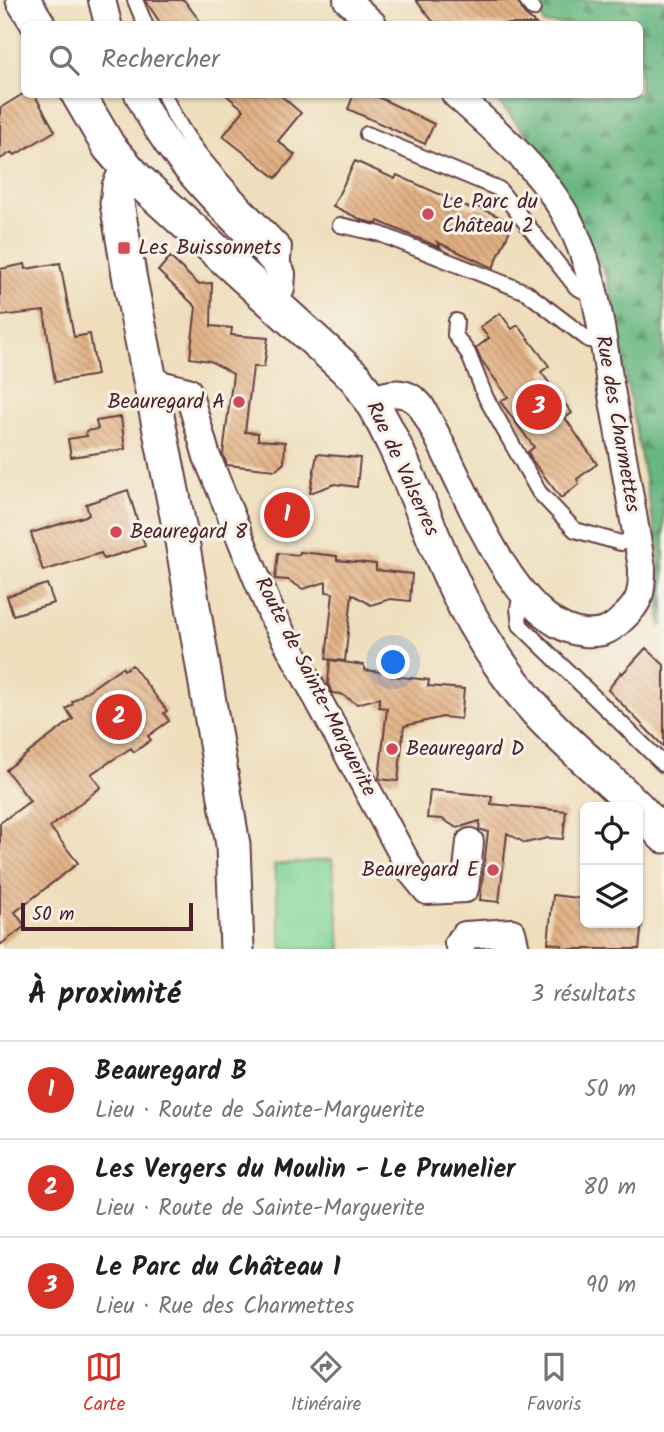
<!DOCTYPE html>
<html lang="fr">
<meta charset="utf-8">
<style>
:root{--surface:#fff;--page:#f2f2f2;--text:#202124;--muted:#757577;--line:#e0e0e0;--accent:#d93025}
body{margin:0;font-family:Kalam,sans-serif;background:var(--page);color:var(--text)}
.controls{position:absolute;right:21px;bottom:21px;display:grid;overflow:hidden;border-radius:10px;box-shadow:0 2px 5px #0004}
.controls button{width:63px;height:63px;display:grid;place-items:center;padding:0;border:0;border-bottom:2px solid var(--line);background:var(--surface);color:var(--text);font:35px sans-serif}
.scale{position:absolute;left:21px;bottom:18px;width:172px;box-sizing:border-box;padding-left:7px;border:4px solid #4a1f2b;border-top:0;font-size:19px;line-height:24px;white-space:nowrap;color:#4a1f2b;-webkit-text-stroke:5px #f7f3e8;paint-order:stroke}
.you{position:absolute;left:394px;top:663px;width:24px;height:24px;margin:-18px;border:5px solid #fff;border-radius:50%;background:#1a73e8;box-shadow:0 0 0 10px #1a73e833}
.badge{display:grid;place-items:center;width:46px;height:46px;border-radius:50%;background:var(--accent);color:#fff;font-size:23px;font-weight:700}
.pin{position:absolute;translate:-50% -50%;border:4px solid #fff;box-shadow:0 2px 7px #0006}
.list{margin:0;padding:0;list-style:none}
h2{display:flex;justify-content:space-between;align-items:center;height:91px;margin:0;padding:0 28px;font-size:30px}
h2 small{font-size:23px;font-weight:400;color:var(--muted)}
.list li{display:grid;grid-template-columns:46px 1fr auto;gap:21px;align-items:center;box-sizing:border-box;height:98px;padding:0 28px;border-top:2px solid var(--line)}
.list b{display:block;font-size:26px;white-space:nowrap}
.list p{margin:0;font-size:23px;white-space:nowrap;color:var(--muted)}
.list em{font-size:23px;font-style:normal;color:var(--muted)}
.icon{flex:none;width:38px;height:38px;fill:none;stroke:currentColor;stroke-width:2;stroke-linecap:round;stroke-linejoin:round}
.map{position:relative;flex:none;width:664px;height:949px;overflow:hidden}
.search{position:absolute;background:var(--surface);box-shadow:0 2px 5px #0004;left:21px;right:21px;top:21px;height:77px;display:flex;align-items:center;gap:18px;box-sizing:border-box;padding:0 24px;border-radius:10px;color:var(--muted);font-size:26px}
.sheet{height:385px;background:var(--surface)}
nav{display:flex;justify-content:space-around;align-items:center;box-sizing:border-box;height:98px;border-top:2px solid var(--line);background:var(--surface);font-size:19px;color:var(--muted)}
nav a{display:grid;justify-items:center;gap:4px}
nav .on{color:var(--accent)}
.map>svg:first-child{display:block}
.forest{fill:url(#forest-firs);stroke:#586a56;stroke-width:2}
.park{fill:#7fd497;stroke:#647a61;stroke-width:2}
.building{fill:url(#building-back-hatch)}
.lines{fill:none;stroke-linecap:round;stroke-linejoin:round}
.service-casing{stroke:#633c41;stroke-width:18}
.minor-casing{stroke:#633c41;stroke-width:30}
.tertiary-casing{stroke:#633c41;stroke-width:37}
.service{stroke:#fff;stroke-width:14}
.minor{stroke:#fff;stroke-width:26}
.tertiary{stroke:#fff;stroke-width:33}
.poi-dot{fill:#d1495b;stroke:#f7f3e8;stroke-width:2.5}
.labels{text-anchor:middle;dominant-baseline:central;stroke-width:6;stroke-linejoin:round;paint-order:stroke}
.poi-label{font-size:21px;fill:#4a1f2b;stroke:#f7f3e8;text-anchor:start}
.street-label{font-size:21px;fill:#4a1f2b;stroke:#f7f3e8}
</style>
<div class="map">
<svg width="664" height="949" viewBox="0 0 664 949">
<defs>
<pattern id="forest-firs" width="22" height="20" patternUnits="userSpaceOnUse" patternTransform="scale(1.75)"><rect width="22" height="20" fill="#67b680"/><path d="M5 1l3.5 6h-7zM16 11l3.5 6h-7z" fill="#579369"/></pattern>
<pattern id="building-back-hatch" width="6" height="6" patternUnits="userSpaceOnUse" patternTransform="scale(1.75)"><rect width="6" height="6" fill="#e2b184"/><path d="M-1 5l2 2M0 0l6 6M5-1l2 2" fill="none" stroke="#b98f6c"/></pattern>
</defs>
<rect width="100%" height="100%" fill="#f7f3e8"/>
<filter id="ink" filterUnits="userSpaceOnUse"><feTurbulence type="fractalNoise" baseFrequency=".0143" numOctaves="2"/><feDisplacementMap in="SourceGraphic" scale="14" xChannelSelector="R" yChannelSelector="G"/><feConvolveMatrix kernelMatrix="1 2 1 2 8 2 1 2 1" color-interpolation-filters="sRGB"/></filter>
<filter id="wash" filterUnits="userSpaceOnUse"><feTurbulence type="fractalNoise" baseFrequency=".00686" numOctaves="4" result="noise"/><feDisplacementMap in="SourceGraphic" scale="28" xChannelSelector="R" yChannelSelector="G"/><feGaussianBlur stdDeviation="1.57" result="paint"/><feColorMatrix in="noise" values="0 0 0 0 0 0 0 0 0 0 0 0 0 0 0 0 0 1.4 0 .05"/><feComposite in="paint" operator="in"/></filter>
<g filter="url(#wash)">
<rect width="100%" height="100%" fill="#eedebc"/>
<path class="forest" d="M536,0h128v625l-4,1 -1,-73 -52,-275 -61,-121 -53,-61 147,-2v-70h-96z"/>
<path class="park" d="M332,859l9,90h-59l-8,-84z"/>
<g id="blocks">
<path class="building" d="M145,0h39l18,24h-41z
M416,0h101l8,15 11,9h-101z
M23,94h11l21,37 -40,24 -3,-3 -12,7v-51z
M225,94h54l22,19 -23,28 17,14 -19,23 -53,-42 21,-26z
M354,94h18l62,30 -9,20 -77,-35z
M355,161l40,18 2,-4 77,35 2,-4 37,17 -20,45 -56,-26 4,6 -63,-27 -1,3 -15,-4 -29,-14z
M170,257l28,27 14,-1 -1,43 21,2 -1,7 37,3 -4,29h-11l-8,65 13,1v7l27,2 -1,21 -8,7 -49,-5 -4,-11 10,-80 -23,-13 -20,-3 6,-51 -38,-36z
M60,263l14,74 16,-3 7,41 -42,7 -11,-71 -44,5v-47l25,-5 1,5z
M500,313l12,16 6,-4 31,41 -8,6 31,41 -7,5 32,46 -20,15 2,5 -18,14 -29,-38 -4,-8 6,-5 -34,-46 8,-4 -27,-37 -5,-12 13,-10 -9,-11z
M121,417l4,32 -54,8 -3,-18 19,-3 -1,-5 12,-2 -2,-8z
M317,454l43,4 -3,29 -22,-3 -25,9z
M128,490l17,56 -41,13 -3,-6 -58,18 -12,-38 58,-18 -3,-11z
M300,552l37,4v4l39,4v6l36,4 -2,27 -20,-2 -19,6 -19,-11 -7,67 -19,-2 7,-66 -7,-1v-10l-23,7 -15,-9 -13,-1 3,-26 21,2z
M47,584l7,19 -41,12 -6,-19z
M646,648l18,17v82l-56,-57 13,-18 1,2z
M330,660l34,5v5l27,3v3l38,4 -1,6 36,3 -3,30 -18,-2 -39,9 -6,55 -19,-2 8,-71 -8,-1v-9l-22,6 -16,-10 -9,-1 -4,-9z
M132,665l35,46 -3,2 5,8 -21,15 3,4 -17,12 -3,-4 -40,26 10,13 -51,40 28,36 -63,49 10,14 -25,19v-122l30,-22 -24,-31 67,-51 -7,-10 7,-5 -1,-2 50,-35 2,3z
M430,790l62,6 -1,8 75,7 -3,28 -15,-1 -23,5 -18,-10 -8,69 -19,-2 8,-68 -9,-3 1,-8 -23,7 -15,-9 -15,-1z
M553,895l32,4v24h57l-3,26h-78l1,-4 -14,-2z"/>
</g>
</g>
<g filter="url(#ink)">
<use href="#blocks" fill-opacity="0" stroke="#633c41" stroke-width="2"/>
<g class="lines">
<defs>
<path id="service" d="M135,0l10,24
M526,0l7,9
M164,94c23,58 78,107 120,152l-2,26
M367,134l132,55 77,98 18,10
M340,225l40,9 146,58 63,48 13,-1
M456,321l-1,14 13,18 18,45 53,94 36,38 46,13 16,-5
M522,591l-4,17 2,17 144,140"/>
<path id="minor" d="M102,0l6,24
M347,0l26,24
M138,94c23,49 57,86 94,124 17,18 37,35 50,56l-1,15 -9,13
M152,382l36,9 19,66 65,158 141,259 14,17 38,-2 5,-47
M372,400c18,-8 34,-11 48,5 38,58 87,221 164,228 17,1 25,-1 38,-14 19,-17 20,-26 20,-51 -10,-61 -21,-123 -32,-184 -9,-58 -16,-122 -47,-174 -28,-46 -68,-80 -108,-116
M461,949l-3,-6 7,-8 47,-3 4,17"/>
<path id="tertiary" d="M23,0l15,24
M78,94l31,53 28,32 219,199c49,69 70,155 109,229 21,39 46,76 76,109 30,32 65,60 96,91
M127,169l-8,18 -2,16 13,77 52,261 51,304 4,104
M638,808l26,28"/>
</defs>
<use href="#service" class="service-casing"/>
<use href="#minor" class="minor-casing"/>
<use href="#tertiary" class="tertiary-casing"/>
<use href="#service" class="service"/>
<use href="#minor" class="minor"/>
<use href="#tertiary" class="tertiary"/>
</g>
</g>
<g class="poi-dot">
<circle cx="428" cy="214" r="7"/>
<rect x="117" y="241" width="14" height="14" rx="3.5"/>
<circle cx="239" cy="402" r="7"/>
<circle cx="116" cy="532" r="7"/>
<circle cx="392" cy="749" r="7"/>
<circle cx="493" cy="870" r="7"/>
</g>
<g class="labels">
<g class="poi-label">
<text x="442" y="202">Le Parc du<tspan x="442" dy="24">Château 2</tspan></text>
<text x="138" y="248">Les Buissonnets</text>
<text x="225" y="402" text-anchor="end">Beauregard A</text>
<text x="130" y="532">Beauregard 8</text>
<text x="406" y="749">Beauregard D</text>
<text x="479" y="870" text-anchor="end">Beauregard E</text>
</g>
<g class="street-label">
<text transform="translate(617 424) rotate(80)">Rue des Charmettes</text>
<text transform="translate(402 469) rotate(65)">Rue de Valserres</text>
<text transform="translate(315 687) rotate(63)">Route de Sainte-Marguerite</text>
</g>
</g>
</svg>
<div class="controls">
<button><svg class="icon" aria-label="locate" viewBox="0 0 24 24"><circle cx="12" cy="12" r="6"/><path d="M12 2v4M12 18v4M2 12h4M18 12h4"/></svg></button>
<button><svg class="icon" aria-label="layers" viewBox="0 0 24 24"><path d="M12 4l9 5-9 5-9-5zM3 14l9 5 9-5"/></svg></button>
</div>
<div class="scale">50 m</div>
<div class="you"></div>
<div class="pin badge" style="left:287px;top:515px">1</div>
<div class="pin badge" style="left:119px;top:717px">2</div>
<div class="pin badge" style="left:539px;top:407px">3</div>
<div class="search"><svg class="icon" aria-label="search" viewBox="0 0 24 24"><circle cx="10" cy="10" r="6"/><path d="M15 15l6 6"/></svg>Rechercher</div>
</div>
<section class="sheet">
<h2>À proximité<small>3 résultats</small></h2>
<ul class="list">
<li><span class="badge">1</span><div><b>Beauregard B</b><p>Lieu · Route de Sainte-Marguerite</p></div><em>50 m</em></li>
<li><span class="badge">2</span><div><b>Les Vergers du Moulin - Le Prunelier</b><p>Lieu · Route de Sainte-Marguerite</p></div><em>80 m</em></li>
<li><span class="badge">3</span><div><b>Le Parc du Château 1</b><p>Lieu · Rue des Charmettes</p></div><em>90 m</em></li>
</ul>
</section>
<nav>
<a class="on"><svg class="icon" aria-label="map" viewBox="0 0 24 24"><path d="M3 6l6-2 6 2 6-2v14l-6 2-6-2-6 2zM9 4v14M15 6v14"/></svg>Carte</a>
<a><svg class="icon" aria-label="directions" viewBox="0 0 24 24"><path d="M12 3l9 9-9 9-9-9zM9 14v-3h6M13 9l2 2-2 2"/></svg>Itinéraire</a>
<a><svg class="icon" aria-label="saved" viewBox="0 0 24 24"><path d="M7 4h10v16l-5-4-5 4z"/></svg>Favoris</a>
</nav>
